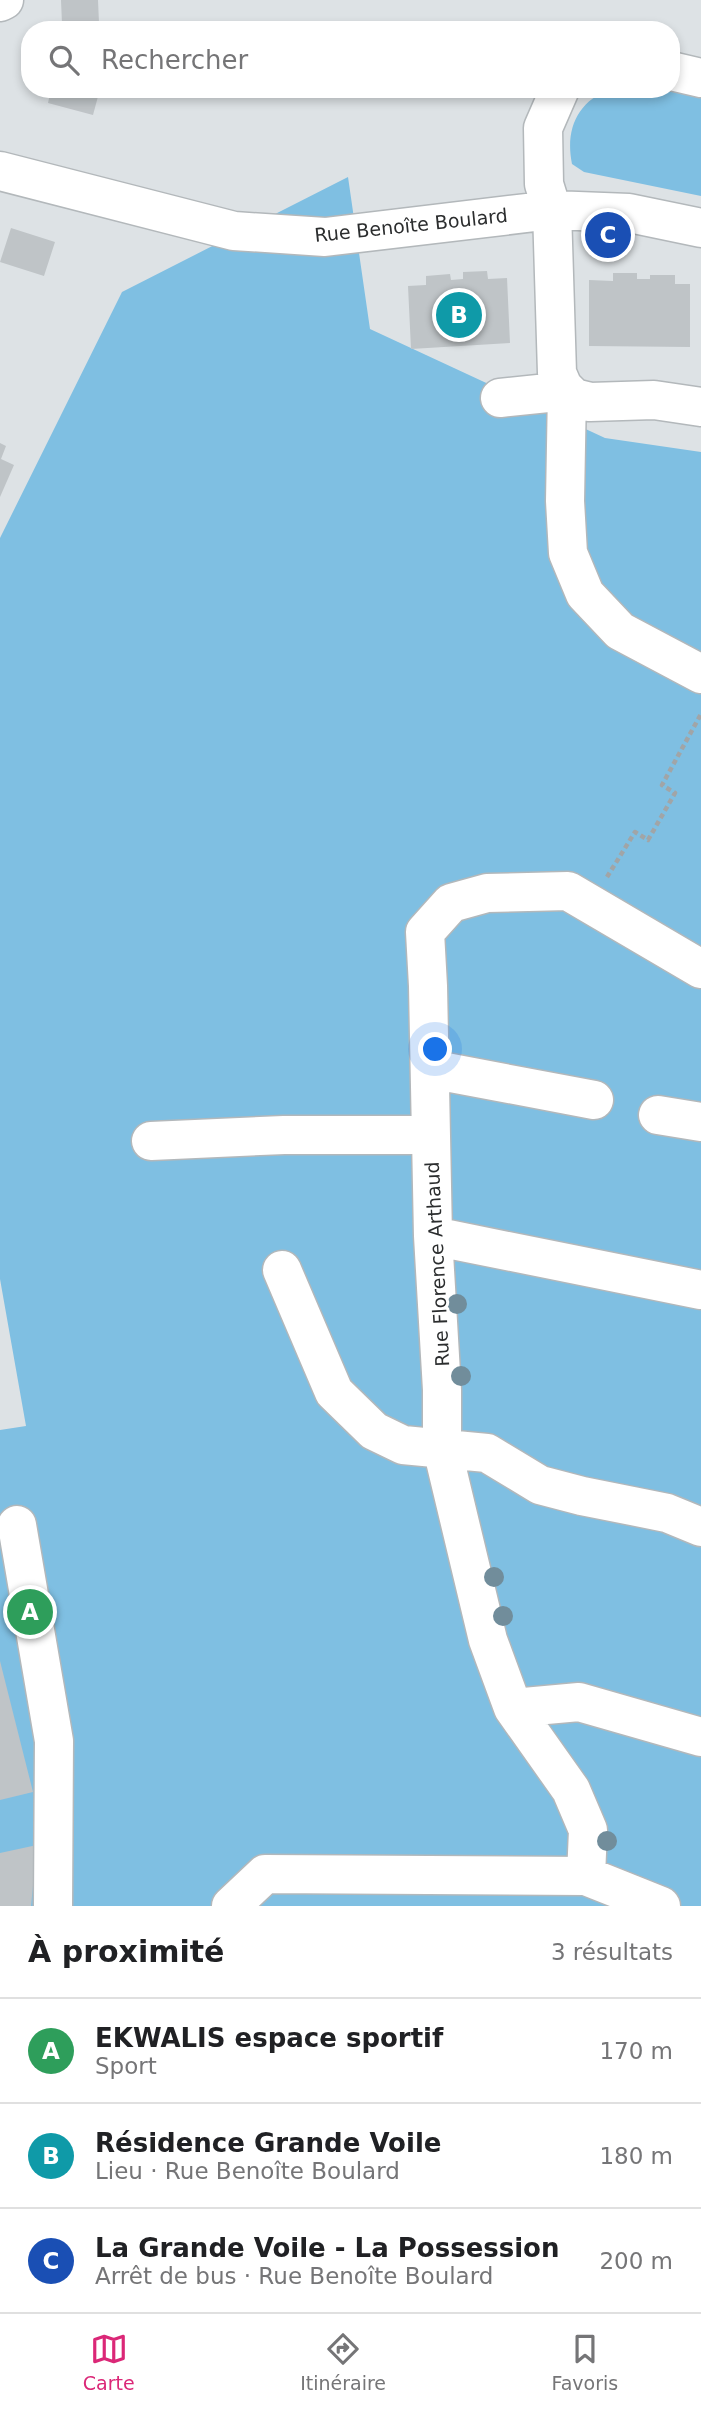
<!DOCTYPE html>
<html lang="fr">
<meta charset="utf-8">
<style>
:root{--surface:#fff;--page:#f6f6f6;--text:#202124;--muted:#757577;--line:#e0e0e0;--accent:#db2777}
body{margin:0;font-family:"DejaVu Sans",sans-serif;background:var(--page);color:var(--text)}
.you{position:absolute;left:436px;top:1050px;width:24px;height:24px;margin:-18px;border:5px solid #fff;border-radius:50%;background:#1a73e8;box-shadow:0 0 0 10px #1a73e833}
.badge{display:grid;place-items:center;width:46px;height:46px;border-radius:50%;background:var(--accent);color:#fff;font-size:23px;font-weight:700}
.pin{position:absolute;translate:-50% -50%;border:4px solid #fff;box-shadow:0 2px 7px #0006}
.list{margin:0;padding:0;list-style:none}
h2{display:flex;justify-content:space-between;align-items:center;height:91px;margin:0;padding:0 28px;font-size:30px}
h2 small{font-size:23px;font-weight:400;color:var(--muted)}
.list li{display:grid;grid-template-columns:46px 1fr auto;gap:21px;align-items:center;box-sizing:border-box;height:105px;padding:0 28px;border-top:2px solid var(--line)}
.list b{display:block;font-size:26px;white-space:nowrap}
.list p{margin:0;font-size:23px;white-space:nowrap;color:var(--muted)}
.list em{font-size:23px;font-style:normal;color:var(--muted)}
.icon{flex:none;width:38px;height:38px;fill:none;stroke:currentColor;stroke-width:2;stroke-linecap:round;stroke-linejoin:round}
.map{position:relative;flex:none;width:701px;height:1906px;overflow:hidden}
.search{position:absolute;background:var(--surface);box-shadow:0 4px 10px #0003;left:21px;right:21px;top:21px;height:77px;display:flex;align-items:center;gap:18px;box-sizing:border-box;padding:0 24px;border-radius:28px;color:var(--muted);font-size:26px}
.sheet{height:406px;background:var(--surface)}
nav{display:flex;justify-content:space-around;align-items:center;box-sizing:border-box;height:98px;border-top:2px solid var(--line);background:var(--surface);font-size:19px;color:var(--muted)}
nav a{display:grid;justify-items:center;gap:4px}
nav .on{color:var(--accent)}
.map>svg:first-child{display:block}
.green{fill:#7fbfe2}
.building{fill:#bfc4c7}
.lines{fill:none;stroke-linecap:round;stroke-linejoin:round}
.minor-casing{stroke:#b3b8bb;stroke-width:41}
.path{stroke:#a1a5a7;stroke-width:4.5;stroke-dasharray:5 3.5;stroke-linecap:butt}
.minor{stroke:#fff;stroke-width:38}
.tree{fill:#718d9b}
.labels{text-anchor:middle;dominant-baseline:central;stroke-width:6;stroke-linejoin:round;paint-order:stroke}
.street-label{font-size:19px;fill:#2b2d2e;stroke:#fff}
</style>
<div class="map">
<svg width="701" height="1906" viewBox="0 0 701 1906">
<rect width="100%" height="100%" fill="#dde2e5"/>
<path class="green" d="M611,89h60l30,3v104l-117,-24 -12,-8c-7,-34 5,-63 39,-75z
M348,177l22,152 235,109 96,14v1454h-701v-476l26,-4 -26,-147v-741l122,-246z"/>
<path class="building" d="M61,0h37l1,23 -37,1z
M456,23l51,1v6h-51z
M51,89h49l-7,26 -45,-12z
M11,228l44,14 -11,34 -44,-14z
M487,271l1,8 19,-1 3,65 -99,6 -3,-63 18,-1v-9l24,-2 1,6 12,-1v-7z
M613,273h24v6h13v-4h25v9h15v63l-101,-1v-66l24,1z
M0,443l6,3 -5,13 13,6 -14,32z
M0,1661l33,131 -33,8z
M37,1845l-6,61h-31v-53z"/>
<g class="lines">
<defs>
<path id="minor" d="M0,2l4,-2
M671,71l30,7
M560,89l-17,39 1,56 8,26 5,163 6,14 11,11 16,4 64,-2 47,7
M0,171l234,60 91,6 227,-27 77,3 72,15
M500,398l67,-7 -2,110 3,52 17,41 35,37 81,43
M430,1069l164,31
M658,1115l43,7
M151,1141l133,-6h147
M433,1236l268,54
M282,1270l52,122 40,39 29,14 84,8 53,32 42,11 85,17 34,14
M17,1525l37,216 -1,165
M513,1708l66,-6 122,35
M586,1876l2,-46 -17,-40 -58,-82 -25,-68 -46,-192v-58l-9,-154 -5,-250 -3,-54 26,-29 36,-10 81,-2 133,78
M231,1906l34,-32 321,2 75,30"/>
</defs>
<use href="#minor" class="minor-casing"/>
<path class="path" d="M607,877l28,-45 13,8 27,-47 -13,-8 39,-71"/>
<use href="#minor" class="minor"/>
</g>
<g class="tree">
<circle cx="457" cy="1304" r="10"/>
<circle cx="461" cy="1376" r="10"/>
<circle cx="494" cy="1577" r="10"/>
<circle cx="503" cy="1616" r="10"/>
<circle cx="607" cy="1841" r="10"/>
</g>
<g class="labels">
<g class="street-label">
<text transform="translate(411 225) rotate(-6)">Rue Benoîte Boulard</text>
<text transform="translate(437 1264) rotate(-93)">Rue Florence Arthaud</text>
</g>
</g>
</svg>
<div class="you"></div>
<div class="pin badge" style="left:30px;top:1612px;background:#2e9e5b">A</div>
<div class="pin badge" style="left:459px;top:315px;background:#0f9aa8">B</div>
<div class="pin badge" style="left:608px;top:235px;background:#1a4fb4">C</div>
<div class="search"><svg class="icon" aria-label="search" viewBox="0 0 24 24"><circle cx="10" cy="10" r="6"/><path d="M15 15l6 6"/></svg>Rechercher</div>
</div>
<section class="sheet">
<h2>À proximité<small>3 résultats</small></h2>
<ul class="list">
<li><span class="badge" style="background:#2e9e5b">A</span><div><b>EKWALIS espace sportif</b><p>Sport</p></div><em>170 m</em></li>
<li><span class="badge" style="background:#0f9aa8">B</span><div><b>Résidence Grande Voile</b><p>Lieu · Rue Benoîte Boulard</p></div><em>180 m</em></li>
<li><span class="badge" style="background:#1a4fb4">C</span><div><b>La Grande Voile - La Possession</b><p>Arrêt de bus · Rue Benoîte Boulard</p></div><em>200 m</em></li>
</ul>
</section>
<nav>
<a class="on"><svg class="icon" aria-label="map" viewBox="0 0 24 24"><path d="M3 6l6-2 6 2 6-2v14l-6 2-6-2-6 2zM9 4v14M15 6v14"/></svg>Carte</a>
<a><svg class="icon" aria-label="directions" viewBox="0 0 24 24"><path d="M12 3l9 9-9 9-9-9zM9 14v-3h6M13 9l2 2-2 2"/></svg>Itinéraire</a>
<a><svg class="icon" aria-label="saved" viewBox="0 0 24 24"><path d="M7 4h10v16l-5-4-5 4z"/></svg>Favoris</a>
</nav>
